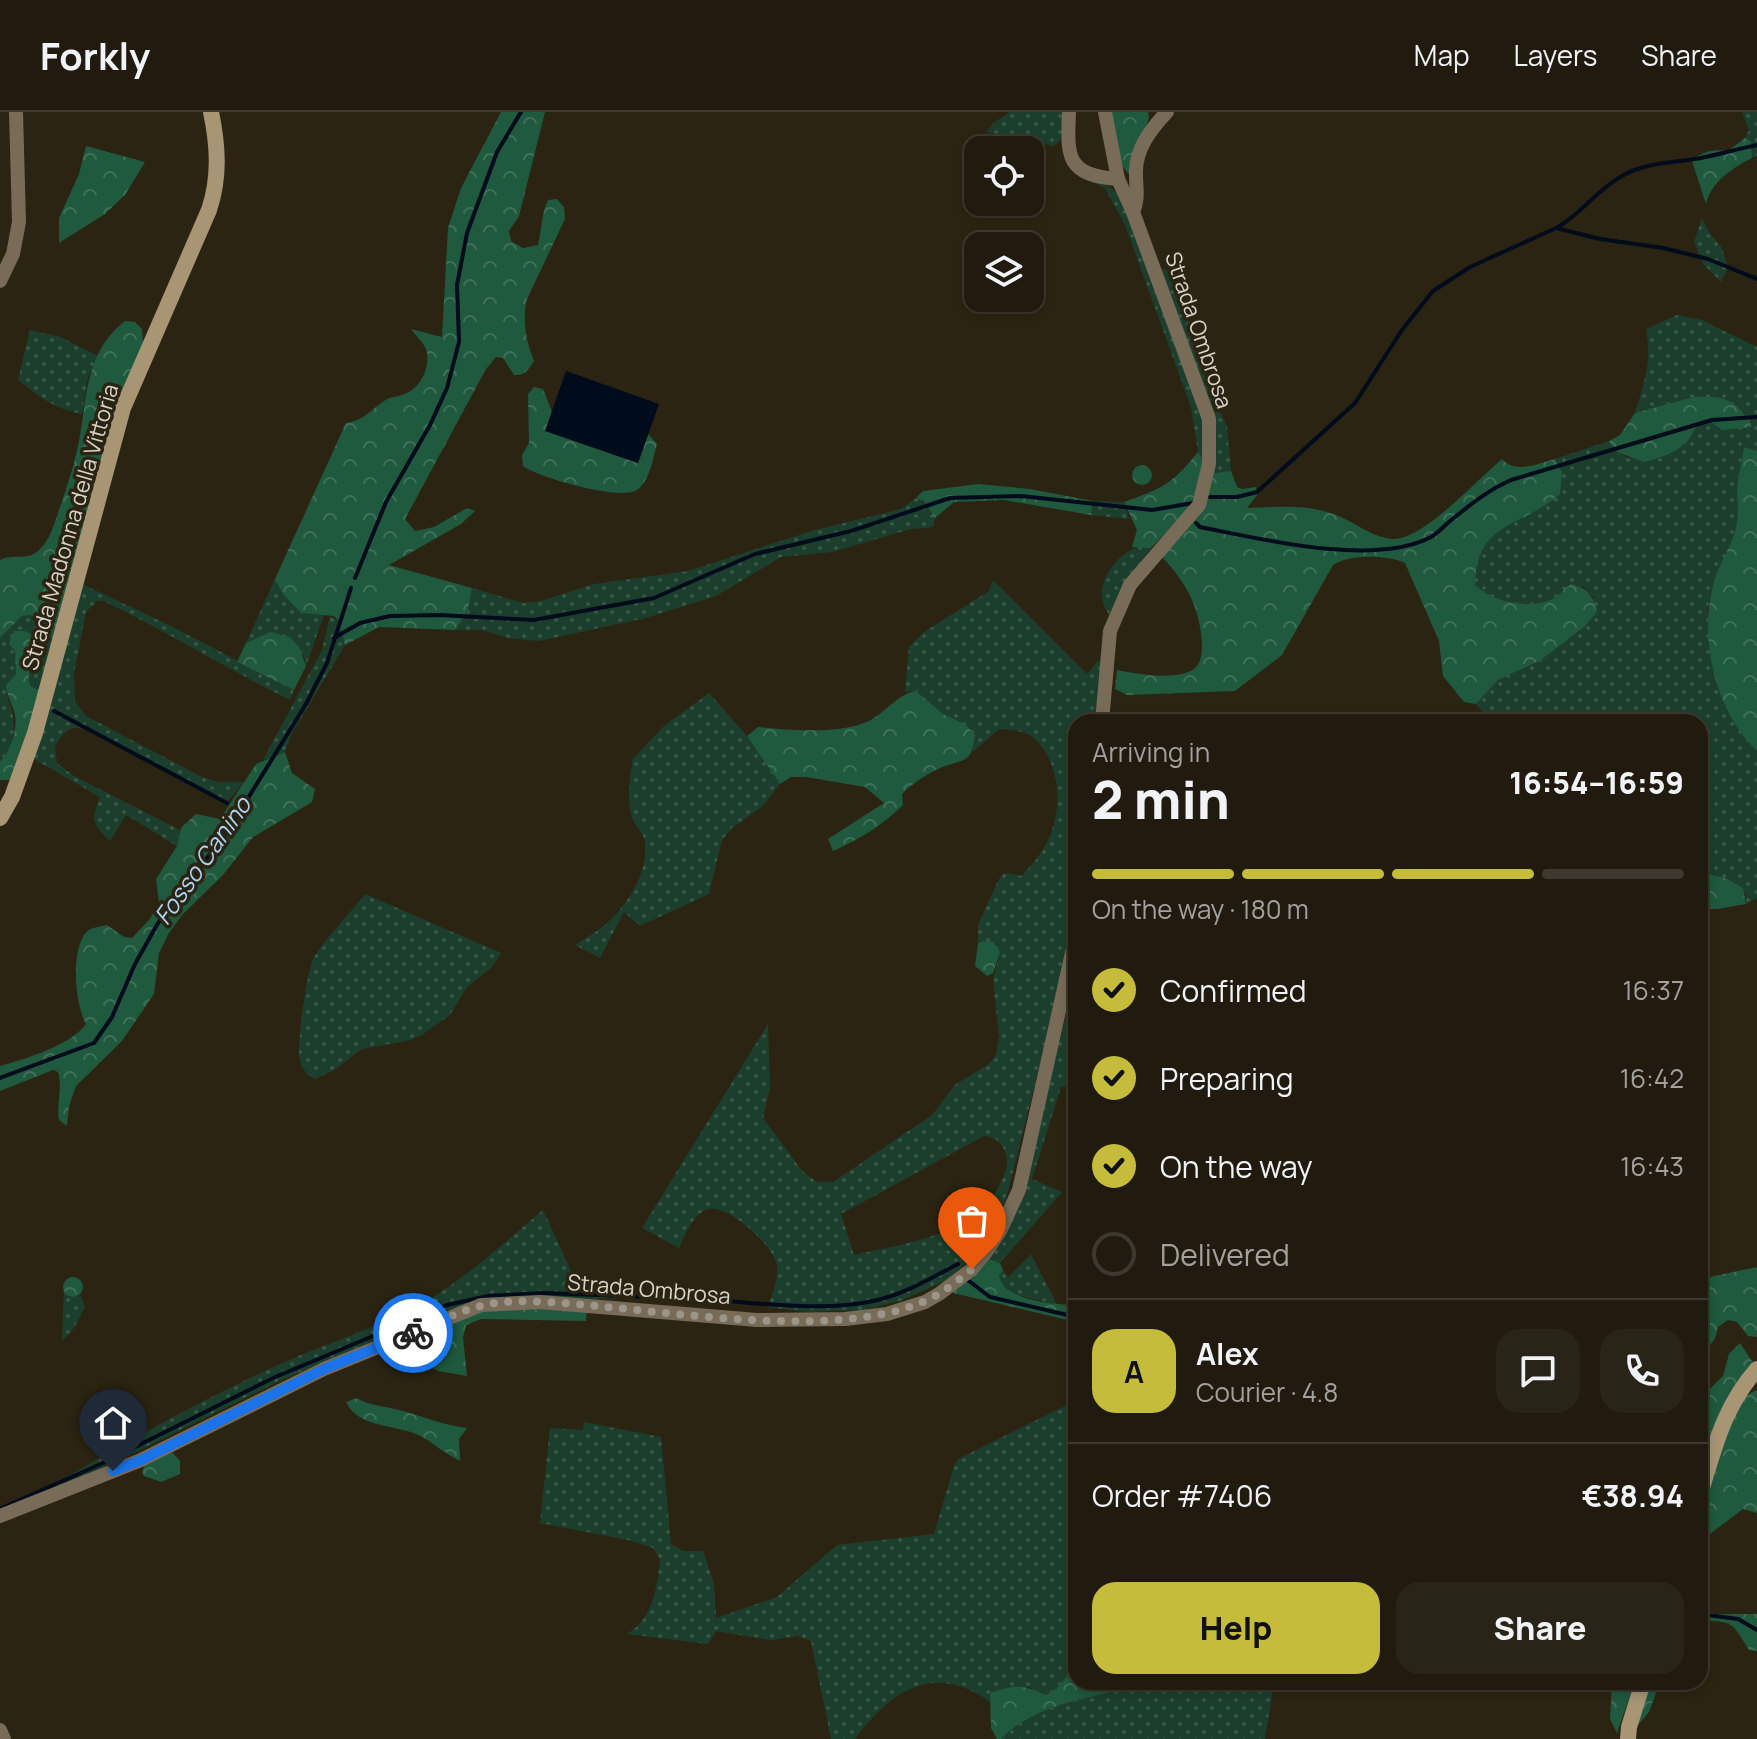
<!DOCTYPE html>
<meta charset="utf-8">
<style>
:root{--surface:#201b0e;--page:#282417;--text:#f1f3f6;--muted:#a2a19e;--line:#3d392e;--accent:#c6bc3c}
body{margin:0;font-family:Manrope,sans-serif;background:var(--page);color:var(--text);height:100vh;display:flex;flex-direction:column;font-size:30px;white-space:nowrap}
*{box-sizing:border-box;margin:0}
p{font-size:26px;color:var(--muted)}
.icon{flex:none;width:44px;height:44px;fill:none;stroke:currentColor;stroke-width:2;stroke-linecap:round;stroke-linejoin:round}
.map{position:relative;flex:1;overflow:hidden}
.drawer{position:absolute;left:1068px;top:602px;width:640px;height:976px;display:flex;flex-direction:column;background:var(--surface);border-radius:24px;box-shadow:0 4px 12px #0003,0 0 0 2px var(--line)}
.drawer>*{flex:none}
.controls{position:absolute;left:964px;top:24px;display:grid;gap:16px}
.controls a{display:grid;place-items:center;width:80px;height:80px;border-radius:16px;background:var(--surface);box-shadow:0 4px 12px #0003,0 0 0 2px var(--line);font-size:40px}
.pin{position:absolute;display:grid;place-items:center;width:68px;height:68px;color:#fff;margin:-82px -34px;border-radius:50% 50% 50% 0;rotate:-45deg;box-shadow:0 0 8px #0007}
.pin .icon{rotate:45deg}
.courier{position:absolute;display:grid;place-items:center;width:80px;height:80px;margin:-40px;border:6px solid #1a73e8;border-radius:50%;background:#fff;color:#222;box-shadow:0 2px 10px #0007}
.overview em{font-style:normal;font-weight:800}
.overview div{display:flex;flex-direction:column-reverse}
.overview{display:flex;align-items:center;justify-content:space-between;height:136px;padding:0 24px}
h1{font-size:52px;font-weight:800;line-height:60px}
.bar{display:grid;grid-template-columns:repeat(4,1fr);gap:12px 8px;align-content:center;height:96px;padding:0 24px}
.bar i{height:10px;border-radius:6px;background:var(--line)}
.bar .selected{background:var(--accent)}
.bar p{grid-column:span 4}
.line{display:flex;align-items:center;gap:20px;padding:0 24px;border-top:2px solid var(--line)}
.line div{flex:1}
.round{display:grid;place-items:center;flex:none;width:84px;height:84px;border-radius:24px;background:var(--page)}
ol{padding:0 24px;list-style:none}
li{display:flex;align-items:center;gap:24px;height:88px}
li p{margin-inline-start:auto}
li .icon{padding:8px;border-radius:50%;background:var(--accent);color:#111;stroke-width:4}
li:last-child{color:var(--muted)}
li i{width:44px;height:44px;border:4px solid var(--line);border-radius:50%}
.action{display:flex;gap:16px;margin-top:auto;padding:16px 24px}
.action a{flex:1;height:92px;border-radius:24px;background:var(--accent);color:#111;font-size:32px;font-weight:800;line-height:92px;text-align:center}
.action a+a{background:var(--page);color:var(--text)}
header{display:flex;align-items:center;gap:48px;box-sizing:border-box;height:112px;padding:0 40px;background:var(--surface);border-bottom:2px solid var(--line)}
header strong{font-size:38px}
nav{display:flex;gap:44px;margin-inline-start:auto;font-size:28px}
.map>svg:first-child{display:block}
</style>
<header>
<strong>Forkly</strong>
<nav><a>Map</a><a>Layers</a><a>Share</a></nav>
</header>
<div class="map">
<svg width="1757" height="1627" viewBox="0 0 1757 1627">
<defs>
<pattern id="grass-dots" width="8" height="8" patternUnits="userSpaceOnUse" patternTransform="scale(2)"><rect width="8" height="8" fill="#1c3f2d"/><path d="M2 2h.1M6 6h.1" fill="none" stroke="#3c5a4a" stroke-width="1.8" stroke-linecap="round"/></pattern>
<pattern id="forest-crowns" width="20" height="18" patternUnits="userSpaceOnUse" patternTransform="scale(2)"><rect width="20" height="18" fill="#1f593e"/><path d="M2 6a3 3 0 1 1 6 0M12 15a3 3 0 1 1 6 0" fill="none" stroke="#3f7059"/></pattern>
</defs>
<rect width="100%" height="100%" fill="#2b2412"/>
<g fill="url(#grass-dots)" fill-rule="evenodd">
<path d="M 1010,0 L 1065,0 C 1064,13 1065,28 1053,34 L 987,20 L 993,11 Z"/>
<path d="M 1742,0 L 1757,0 L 1757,43 L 1752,46 L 1751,29 L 1745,26 L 1749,18 Z"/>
<path d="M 1086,67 C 1107,71 1115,76 1126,94 L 1203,305 L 1204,349 L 1198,340 L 1191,295 L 1125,113 L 1105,76 Z"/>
<path d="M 1702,106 L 1709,120 L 1722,136 L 1728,156 L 1721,170 L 1704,153 L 1694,130 Z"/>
<path d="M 1161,157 L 1174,160 L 1208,274 L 1227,314 L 1231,359 L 1214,361 L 1215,331 Z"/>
<path d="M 1677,203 L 1702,208 L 1757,235 L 1757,339 L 1744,335 C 1742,350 1738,364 1737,378 C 1737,388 1739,399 1737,409 C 1733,438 1715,462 1709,490 C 1702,530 1729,611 1757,639 L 1757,786 L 1746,792 L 1746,782 L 1725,766 L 1709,762 L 1700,746 L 1700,610 L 1490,610 L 1476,592 L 1498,568 L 1541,548 L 1584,515 L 1594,486 L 1584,475 L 1571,472 C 1565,477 1557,486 1550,488 C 1525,497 1493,491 1475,473 C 1475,458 1476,443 1485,431 C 1509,400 1582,397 1555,347 L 1609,329 L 1617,340 L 1629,346 L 1689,327 L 1700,311 L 1707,307 L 1693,285 L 1635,301 C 1645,269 1652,250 1646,217 Z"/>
<path d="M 30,218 L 60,225 L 98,244 L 88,265 L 82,302 C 52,296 41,285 18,268 Z"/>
<path d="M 916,386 L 924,389 L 935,406 L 933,415 L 911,417 L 832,440 L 781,445 L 716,484 L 646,506 L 539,529 L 508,526 L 482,518 L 455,518 L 468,498 L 472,476 L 523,491 L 540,489 L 594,472 L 688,459 L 815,418 L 901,397 Z"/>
<path d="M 1093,389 L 1124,390 L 1129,407 L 1091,403 Z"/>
<path d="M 1143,434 L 1151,436 L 1128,467 L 1109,503 C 1106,497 1102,491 1102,485 C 1099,464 1123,436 1143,434 Z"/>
<path d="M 275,467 L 301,501 L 324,503 L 306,554 L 304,544 L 263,525 L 246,531 Z"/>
<path d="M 993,468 L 1087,562 L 1097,550 L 1106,544 L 1100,610 L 1076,610 L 1076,810 L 1006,1087 L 988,1131 L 947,1168 L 900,1189 L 862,1198 L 807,1200 L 768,1195 C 772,1182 779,1167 777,1153 C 774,1134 727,1091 708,1097 C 693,1102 685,1123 679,1136 L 642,1116 L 768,912 L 770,976 L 763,1006 L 803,1060 L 817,1070 L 833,1070 L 932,1003 L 955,973 L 989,952 L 996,943 L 999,924 L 993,868 L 1000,840 L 983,829 L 978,831 L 978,813 L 999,767 L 1004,761 L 1022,764 C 1031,753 1042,742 1048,728 C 1063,699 1061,651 1035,627 C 1027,618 1010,618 999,617 L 973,640 L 975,623 L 943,602 L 916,579 L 905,580 L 909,535 L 924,520 L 989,479 ZM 984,1024 C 994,1024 1003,1031 1006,1042 C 1009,1052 1005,1062 1000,1072 C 975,1124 905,1131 854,1143 L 841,1102 Z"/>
<path d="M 82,472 L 167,512 L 294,578 L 290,588 C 227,557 168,520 104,489 L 97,489 L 86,500 L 74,562 L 75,589 L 86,604 L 202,665 L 219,670 L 244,670 L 226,692 L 84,617 C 68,612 63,622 55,634 L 57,651 L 74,664 L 180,718 L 177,734 L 126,703 L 110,729 C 92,712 91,708 100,685 L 34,647 Z"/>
<path d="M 31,503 L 54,529 L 42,576 L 36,577 L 29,573 L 29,559 L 38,526 L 15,539 L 16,562 L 7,584 C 17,607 17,631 0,650 L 0,526 L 22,504 Z"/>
<path d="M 330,504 L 339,509 L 345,533 L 291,623 L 285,640 L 263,648 L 322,538 Z"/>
<path d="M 709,581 L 747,624 L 780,672 L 763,694 L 732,716 L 722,728 L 709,782 L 640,814 L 624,800 L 600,846 L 575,833 C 585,826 597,820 606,812 C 628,793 649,759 645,730 C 644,722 637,716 633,708 C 627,693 629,664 633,647 L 664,614 Z"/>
<path d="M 365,782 L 501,841 L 491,856 L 467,875 L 450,903 L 422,923 L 407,929 L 362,937 L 334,958 L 315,967 C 305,962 300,954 299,943 C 298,926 307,858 314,845 C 328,823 349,803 365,782 Z"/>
<path d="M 1076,867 L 1076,974 L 1061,975 L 1032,1067 L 1062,1080 L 1000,1151 L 987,1146 L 997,1132 L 1049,968 Z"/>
<path d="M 543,1098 L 572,1161 L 592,1175 L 622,1186 L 478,1190 L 438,1201 L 284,1267 L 90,1363 L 30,1387 C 115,1336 203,1286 294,1246 C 338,1227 385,1213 428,1188 C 469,1164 506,1129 543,1098 Z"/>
<path d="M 1031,1142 L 1057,1193 L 1013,1182 L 999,1170 L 999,1164 L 1003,1158 L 1008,1165 Z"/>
<path d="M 64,1174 L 64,1178 L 76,1185 L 80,1183 L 85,1195 L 74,1216 L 62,1229 Z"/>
<path d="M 1073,1290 L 1076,1292 L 1076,1390 L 1073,1393 L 1076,1399 L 1076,1554 L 1056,1577 L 1046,1583 L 1028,1575 L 991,1591 C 936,1549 891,1578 855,1627 L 831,1627 L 811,1529 L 798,1524 L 770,1528 L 716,1519 L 708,1532 L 627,1522 C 654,1506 657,1475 660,1447 L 653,1436 L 628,1428 L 540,1411 L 550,1316 L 583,1318 L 584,1310 L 661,1325 L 671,1432 L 683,1439 L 703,1439 L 714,1472 L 716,1506 L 777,1485 L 837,1433 L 934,1422 L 954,1354 L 958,1347 Z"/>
<path d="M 1150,1570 L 1274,1570 L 1265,1627 L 1001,1627 C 1039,1588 1101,1586 1150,1570 Z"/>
</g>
<g fill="url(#forest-crowns)">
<path d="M 501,0 L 545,0 L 519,104 L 509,119 L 511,129 L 523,136 L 538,133 C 542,117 541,103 548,88 L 557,87 L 564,95 L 565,107 L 527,187 C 522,207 526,230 534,249 C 528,258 525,264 514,263 L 503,246 L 496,245 L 486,257 L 405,407 L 415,419 L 434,415 L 467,396 L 475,399 L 461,412 L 389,453 L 472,476 L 468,498 L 455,518 L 379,515 L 345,533 L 339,509 L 334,504 L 301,501 L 283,482 L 275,467 L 346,311 C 364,309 370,298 384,289 C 391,284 400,285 407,281 C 422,274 431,253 426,237 C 423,230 415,223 411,217 L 442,225 L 448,116 L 461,76 Z"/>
<path d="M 1111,0 L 1148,0 L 1149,6 L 1129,62 C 1115,49 1114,19 1111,0 Z"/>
<path d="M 1745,26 L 1751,29 L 1752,46 C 1732,56 1711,70 1706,92 L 1692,49 C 1703,39 1713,37 1728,39 Z"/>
<path d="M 86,34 L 145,50 L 125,83 L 105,102 L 59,131 L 59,106 L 79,62 Z"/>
<path d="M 125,209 L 135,210 L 142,217 L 143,229 L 54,529 L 31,503 L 22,504 L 0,526 L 0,448 C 14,441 28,450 40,437 C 49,429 53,415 57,404 C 64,383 72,361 77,339 C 88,292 82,242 125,209 Z"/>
<path d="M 534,275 L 543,277 L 552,300 L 546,319 L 638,351 L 648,322 L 657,332 C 653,346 650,369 637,378 C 621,389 539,366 523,354 L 522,343 L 529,331 L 528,282 Z"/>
<path d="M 1693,285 C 1724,284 1736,286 1752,315 L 1722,318 L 1707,307 C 1697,312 1695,318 1690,326 C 1679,340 1661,346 1644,350 L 1617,340 L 1609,329 L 1620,323 L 1635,301 Z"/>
<path d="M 1744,335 L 1757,339 L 1757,639 C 1713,598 1696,517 1717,461 C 1724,443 1735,428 1737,409 C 1739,399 1737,388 1737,378 C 1738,364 1742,349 1744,335 Z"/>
<path d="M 1198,340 L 1204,349 L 1191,395 L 1151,436 L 1132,435 L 1137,418 L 1124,390 C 1163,376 1171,373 1198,340 Z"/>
<path d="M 1502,347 C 1515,362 1537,352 1555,347 L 1562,360 L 1560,382 C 1522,416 1476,408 1475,473 C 1493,490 1525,497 1550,488 C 1557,486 1564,477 1571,472 C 1588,476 1593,483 1597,500 L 1584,515 L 1541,548 L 1498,568 L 1476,592 L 1464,590 L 1443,564 L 1439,529 L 1405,451 C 1387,443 1350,442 1333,453 L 1282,543 L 1235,579 L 1127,583 L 1115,577 L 1117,558 C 1139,562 1169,568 1191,559 C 1201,554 1202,542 1202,532 C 1200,495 1186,470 1161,444 L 1209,379 L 1214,361 L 1231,359 L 1237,375 L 1242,377 L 1256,375 L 1257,383 L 1247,396 C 1281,395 1312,391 1343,406 C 1360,414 1382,431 1401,426 C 1432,418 1477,368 1502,347 Z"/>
<circle cx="1142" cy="363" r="10"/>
<path d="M 978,372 L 1030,377 L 1093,389 L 1091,403 L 1004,388 L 954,390 L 935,406 L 924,389 L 916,386 L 923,379 Z"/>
<path d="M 14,519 L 25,519 L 38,526 L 29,559 L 29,573 L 36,577 L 42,576 L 18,654 L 10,668 L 0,668 L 0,650 C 11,638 19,615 14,599 C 11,590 7,583 6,573 L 16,562 L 15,539 L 9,532 Z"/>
<path d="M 270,520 L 290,525 L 299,535 L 306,554 L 294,578 L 237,550 L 246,531 Z"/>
<path d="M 916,579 L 943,602 L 966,613 L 975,623 C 972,654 962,646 938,657 C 925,663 912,672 902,682 L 903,693 C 883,713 858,728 833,739 L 828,727 L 884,691 L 865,675 L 806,665 L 791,665 L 780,672 L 747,624 L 758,615 C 789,618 835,622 864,611 C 884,604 896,582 916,579 Z"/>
<path d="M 285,640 L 292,661 L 315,677 L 312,690 L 253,725 L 223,763 L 182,803 L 169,821 L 159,841 L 154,882 L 122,929 L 76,974 L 69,994 L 67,1014 L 59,1008 C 56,992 63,977 58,960 L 53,958 L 0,979 L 0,954 C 23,948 73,932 86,912 C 75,892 71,844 84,823 C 89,815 99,815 107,813 L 124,825 L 132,826 L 149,808 L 159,791 L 156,767 L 177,734 L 181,716 L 196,702 L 220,707 L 256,652 Z"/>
<path d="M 1700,746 L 1709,762 L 1725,766 L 1743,776 L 1746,792 L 1717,797 L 1700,797 Z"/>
<path d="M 983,829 L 993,830 L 1000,840 L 993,861 L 987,864 L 975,854 L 978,831 Z"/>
<path d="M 987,1146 L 1000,1151 L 1003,1158 L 999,1164 C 1002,1188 1056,1193 1076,1193 L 1076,1210 L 953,1181 L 954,1177 Z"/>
<path d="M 1757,1155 L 1757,1225 L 1748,1224 L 1737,1210 L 1728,1208 L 1718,1215 C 1716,1227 1712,1235 1700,1237 L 1700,1167 Z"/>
<circle cx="73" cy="1175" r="10"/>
<path d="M 481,1195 L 587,1196 L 586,1209 L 481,1207 L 466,1213 L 463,1226 L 467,1264 L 438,1259 L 388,1233 Z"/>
<path d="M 1740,1231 L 1753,1251 L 1700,1364 L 1700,1287 L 1723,1264 L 1729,1242 Z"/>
<path d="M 1757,1278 L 1757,1401 L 1743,1397 L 1707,1424 L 1707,1457 L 1700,1479 C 1700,1451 1696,1420 1700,1392 C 1705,1366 1730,1285 1757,1278 Z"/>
<path d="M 357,1286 C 369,1294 385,1294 399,1298 C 422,1304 442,1313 467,1316 L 459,1327 L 460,1349 C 446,1342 434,1332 421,1324 C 397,1312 359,1317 346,1290 Z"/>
<path d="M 171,1339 L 180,1349 L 180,1362 L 161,1370 L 144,1364 L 142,1360 L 147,1347 Z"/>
<path d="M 1700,1498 L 1715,1502 L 1757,1502 L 1757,1539 L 1749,1538 C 1730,1508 1735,1511 1700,1508 Z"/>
<path d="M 1076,1554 L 1076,1570 L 1150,1570 C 1101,1586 1039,1588 1001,1627 L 997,1627 L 991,1616 L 990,1581 C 1016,1573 1021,1572 1046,1583 L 1056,1577 Z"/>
<path d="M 1612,1570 L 1635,1570 L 1617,1621 L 1610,1607 Z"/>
<path d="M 1649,1570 L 1660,1570 L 1649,1600 L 1638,1613 Z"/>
</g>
<path fill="#000b1b" d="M 566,259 L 659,292 L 638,351 L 545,319 Z"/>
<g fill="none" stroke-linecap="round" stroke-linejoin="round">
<g stroke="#000b1b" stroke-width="4">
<path d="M 1558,115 C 1582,101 1598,77 1622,64 C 1646,50 1675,51 1701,46 C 1720,42 1738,37 1757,33"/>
<path d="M 1210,385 L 1237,385 L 1257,380 L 1355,291 L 1402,218 L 1433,179 L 1470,155 L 1556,116 L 1600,127 L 1663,136 L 1708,147 L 1757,167"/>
<path d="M 1196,411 L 1200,415 C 1261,427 1374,455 1431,425 C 1438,421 1444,414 1450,409 C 1470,393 1488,378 1511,368 L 1712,308 L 1757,305"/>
<path d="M 355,466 L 386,390 L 430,313 L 447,276 L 459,230 L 457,173 L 467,121 L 497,40 L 521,0"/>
<path d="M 334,526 L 360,511 L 390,504 L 439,503 L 534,508 L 654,486 L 755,442 L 851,419 L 950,386 L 1021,384 L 1152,398 L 1193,391"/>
<path d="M 54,599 L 227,691"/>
<path d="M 0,966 L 94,931 L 112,905 L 135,852 L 158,811 L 229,717 L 306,592 L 327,551 L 351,476"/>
<path d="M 969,1169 L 990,1185 L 1076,1205"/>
<path d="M 693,1187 C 747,1189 821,1201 873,1189 C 903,1183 931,1166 958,1152"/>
<path d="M 0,1397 L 103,1351 L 273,1266 L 447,1193 L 488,1184 L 544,1181 L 677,1186"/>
<path d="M 1700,1502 L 1738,1507 L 1757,1518"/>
</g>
<g stroke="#786c58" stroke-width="14">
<path d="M 1069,0 C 1067,45 1066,63 1118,67"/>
<path d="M 1133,100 C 1139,87 1136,76 1136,62 C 1135,37 1151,17 1167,0"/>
<path d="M 0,169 L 13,142 L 19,110 L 16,0"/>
<path d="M 1102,610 L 1110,519 L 1130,473 L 1199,393 L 1209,352 L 1209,307 L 1133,100 L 1118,67 L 1105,0"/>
<path d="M 0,1404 L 141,1348 L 324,1257 L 481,1193 L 540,1190 L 757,1208 L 845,1207 L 887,1202 L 925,1190 L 939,1182 L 972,1157 L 986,1140 L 1000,1119 L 1019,1078 L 1076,823"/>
<path d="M 0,1618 L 4,1627"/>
</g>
<g stroke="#a89574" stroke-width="16">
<path d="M 0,706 L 12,685 L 35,621 L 123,296 L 209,98 C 220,65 218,34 211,0"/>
<path d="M 1700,1382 C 1715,1335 1723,1296 1757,1257"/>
<path d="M 1628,1627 L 1629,1615 L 1643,1570"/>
</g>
</g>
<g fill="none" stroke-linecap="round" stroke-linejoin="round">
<path stroke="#9b9689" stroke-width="8" stroke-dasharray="0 14.4" d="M 413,1221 C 435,1212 458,1199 481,1194 C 514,1185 562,1191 596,1194 C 686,1202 845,1227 927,1188 C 944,1181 958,1168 972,1157"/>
<path stroke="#1a73e8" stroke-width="10" d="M 113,1359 L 141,1348 L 324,1257 L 413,1221"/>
</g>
<g text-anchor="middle" stroke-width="7" stroke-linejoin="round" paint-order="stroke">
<g font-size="22" fill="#d8d4c9" stroke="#2b2412">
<text transform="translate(1199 218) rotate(71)" y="8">Strada Ombrosa</text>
<text transform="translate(70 415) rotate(-74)" y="8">Strada Madonna della Vittoria</text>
<text transform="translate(649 1177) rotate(5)" y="8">Strada Ombrosa</text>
</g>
<g font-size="24" font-style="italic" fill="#aad3f4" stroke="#2b2412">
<text transform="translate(203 749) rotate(-55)" y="8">Fosso Canino</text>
</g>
</g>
</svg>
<div class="controls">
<a><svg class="icon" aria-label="locate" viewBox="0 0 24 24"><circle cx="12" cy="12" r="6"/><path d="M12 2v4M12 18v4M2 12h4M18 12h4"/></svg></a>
<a><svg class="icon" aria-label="layers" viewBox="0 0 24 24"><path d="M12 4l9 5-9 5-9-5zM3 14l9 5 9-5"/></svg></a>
</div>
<div class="pin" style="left:972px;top:1157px;background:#ea580c"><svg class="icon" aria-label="bag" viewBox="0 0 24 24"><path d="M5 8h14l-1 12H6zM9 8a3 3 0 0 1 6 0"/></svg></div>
<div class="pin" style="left:113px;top:1359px;background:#1f2937"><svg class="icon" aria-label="home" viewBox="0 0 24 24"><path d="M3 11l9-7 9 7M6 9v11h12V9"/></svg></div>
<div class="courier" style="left:413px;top:1221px"><svg class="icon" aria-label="bike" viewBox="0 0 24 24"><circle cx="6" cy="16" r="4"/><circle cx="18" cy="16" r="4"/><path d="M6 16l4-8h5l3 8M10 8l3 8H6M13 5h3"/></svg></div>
<section class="drawer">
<div class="overview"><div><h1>2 min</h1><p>Arriving in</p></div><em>16:54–16:59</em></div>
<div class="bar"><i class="selected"></i><i class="selected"></i><i class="selected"></i><i></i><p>On the way · 180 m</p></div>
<ol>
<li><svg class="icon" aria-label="check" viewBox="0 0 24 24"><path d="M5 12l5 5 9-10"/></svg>Confirmed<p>16:37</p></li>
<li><svg class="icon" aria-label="check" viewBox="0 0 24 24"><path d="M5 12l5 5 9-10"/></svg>Preparing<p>16:42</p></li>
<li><svg class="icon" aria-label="check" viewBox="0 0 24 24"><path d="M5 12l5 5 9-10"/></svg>On the way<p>16:43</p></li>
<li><i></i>Delivered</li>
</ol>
<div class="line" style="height:144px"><b class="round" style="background:var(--accent);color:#111">A</b><div><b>Alex</b><p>Courier · 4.8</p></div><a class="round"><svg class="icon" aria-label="chat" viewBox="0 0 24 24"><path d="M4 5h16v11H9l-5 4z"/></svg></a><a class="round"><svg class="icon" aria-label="phone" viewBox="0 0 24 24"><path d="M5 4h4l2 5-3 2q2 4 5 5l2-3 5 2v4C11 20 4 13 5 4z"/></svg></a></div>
<div class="line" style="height:104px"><div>Order #7406</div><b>€38.94</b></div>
<div class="action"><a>Help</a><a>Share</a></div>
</section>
</div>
